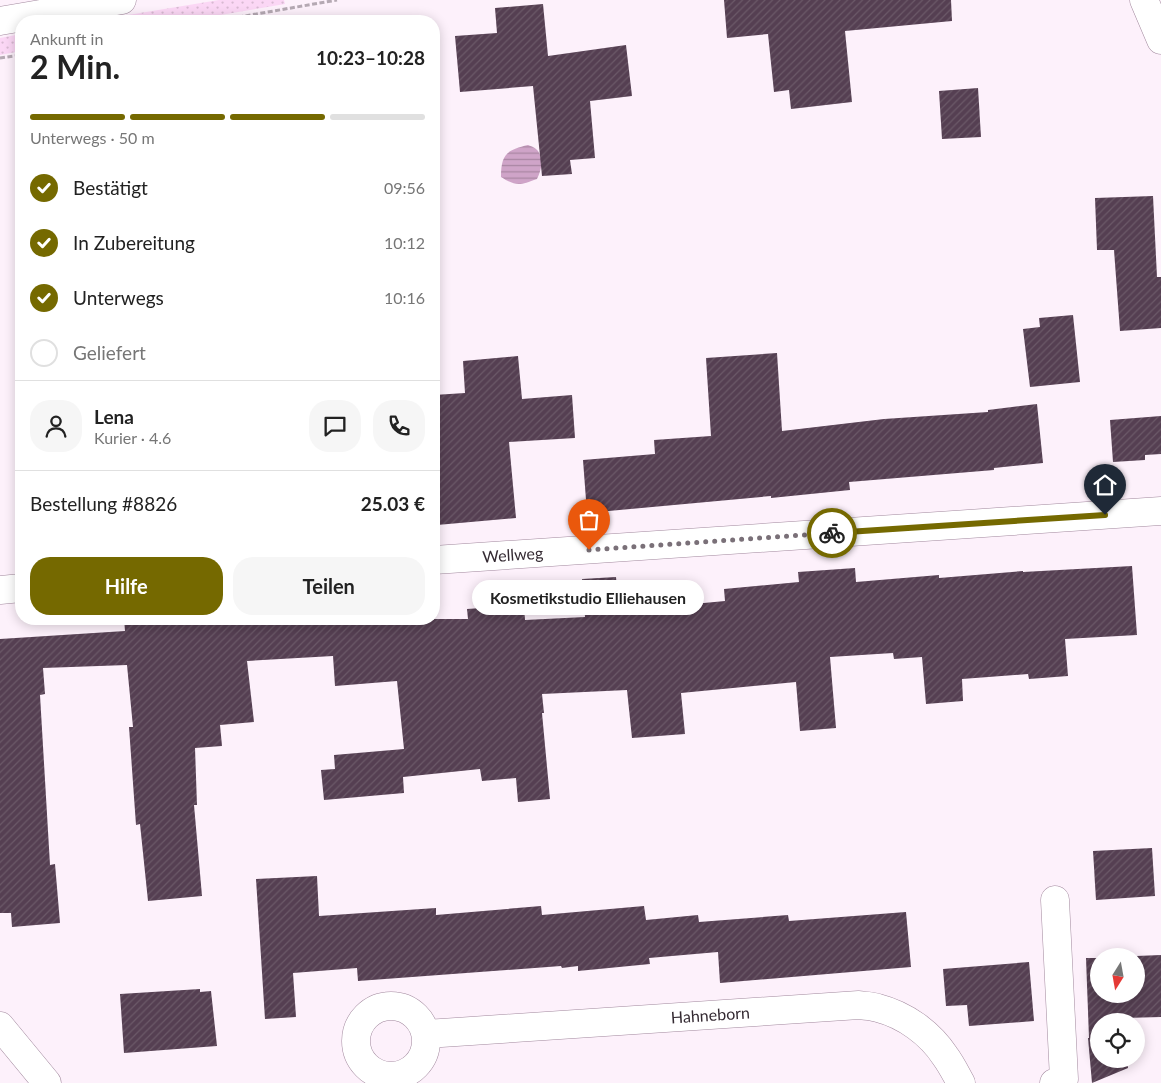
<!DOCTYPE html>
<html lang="de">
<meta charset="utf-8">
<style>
:root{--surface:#fff;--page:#f6f6f6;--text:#222;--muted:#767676;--line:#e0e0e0;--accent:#756900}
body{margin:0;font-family:Lato,sans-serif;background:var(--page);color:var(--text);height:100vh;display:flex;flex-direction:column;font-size:19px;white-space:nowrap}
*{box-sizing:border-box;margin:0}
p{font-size:16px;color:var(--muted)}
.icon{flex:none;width:28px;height:28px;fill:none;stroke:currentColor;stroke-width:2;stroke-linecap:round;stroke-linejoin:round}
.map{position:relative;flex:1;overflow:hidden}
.details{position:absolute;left:15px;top:15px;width:425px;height:610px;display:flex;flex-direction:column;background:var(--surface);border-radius:20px;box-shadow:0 2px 12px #0003}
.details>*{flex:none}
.needle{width:32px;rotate:191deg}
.controls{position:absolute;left:1090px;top:948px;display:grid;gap:10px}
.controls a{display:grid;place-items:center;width:55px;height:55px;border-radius:50%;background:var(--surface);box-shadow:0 2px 12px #0003;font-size:25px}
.pin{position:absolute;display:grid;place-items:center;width:42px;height:42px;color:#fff;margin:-51px -21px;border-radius:50% 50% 50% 0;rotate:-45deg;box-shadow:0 0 5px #0007}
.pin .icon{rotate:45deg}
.courier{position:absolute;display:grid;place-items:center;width:50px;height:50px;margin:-25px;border:4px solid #756900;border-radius:50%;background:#fff;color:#222;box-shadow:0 1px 6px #0007}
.bubble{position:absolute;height:35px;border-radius:18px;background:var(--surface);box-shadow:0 2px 12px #0003;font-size:16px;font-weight:700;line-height:35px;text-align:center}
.headline em{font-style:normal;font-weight:700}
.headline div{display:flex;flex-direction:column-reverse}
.headline{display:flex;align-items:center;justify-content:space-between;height:85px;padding:0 15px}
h1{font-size:32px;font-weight:700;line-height:38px}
.bar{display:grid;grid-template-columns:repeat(4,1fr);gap:8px 5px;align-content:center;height:60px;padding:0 15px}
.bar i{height:6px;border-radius:4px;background:var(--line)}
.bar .selected{background:var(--accent)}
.bar p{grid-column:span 4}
.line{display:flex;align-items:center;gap:12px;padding:0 15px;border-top:1px solid var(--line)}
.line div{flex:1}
.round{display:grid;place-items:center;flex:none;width:52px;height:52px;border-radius:20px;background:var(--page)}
ol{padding:0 15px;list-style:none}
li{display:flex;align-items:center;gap:15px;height:55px}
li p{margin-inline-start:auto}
li .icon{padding:5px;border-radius:50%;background:var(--accent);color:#fff;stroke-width:4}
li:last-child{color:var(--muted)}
li i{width:28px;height:28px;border:2px solid var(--line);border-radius:50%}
.button{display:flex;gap:10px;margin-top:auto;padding:10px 15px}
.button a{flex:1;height:58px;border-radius:20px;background:var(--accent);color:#fff;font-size:20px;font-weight:700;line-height:58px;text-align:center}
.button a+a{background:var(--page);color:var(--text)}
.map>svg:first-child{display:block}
</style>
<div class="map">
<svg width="1161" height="1083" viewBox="0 0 1161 1083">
<defs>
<pattern id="grass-dots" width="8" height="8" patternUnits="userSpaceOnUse" patternTransform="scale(1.25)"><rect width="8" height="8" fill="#fbd7f5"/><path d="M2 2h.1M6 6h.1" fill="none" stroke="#d8b9d2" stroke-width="1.8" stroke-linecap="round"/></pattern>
<pattern id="water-rules" width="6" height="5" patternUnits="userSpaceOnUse" patternTransform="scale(1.25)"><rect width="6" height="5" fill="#cfa4c8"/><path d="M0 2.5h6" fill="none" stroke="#a986a3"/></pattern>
<pattern id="building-hatch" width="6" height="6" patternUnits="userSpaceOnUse" patternTransform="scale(1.25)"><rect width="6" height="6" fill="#553f52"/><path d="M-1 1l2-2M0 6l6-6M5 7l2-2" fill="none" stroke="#6b5968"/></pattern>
</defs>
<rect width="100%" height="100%" fill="#fdf1fb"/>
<g fill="url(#grass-dots)">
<path d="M 219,0 L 284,0 L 285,4 L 185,21 L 126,21 L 128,15 Z"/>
<path d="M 21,34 L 21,51 L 0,55 L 0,38 Z"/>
</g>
<path fill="url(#water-rules)" d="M 528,145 C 531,146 536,148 538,151 C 544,160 541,171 537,179 C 520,185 517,187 501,177 C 501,155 506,150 528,145 Z"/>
<g fill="url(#building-hatch)">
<path d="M 724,0 L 951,0 L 952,21 L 845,31 L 852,102 L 791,109 L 789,90 L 774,92 L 768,34 L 727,38 Z"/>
<path d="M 543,4 L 548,56 L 626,45 L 632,96 L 590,101 L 595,158 L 570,160 L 572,174 L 542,176 L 533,86 L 460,92 L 455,36 L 497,33 L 495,8 Z"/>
<path d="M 978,88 L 981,137 L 942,139 L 939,91 Z"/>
<path d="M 1153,196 L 1157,277 L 1161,277 L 1161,328 L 1120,331 L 1114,250 L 1097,250 L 1095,198 Z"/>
<path d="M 1073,315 L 1080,382 L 1030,387 L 1023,329 L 1040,327 L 1039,318 Z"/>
<path d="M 777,353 L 782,431 L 884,419 L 988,412 L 988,410 L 1037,404 L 1043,463 L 994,468 L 994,470 L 849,482 L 850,490 L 771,498 L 771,496 L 587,513 L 583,460 L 655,454 L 654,440 L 711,436 L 706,358 Z"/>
<path d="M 518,356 L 522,399 L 572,395 L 575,438 L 509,442 L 516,518 L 437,525 L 434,488 L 434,395 L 465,393 L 463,361 Z"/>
<path d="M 1161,416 L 1161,454 L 1145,455 L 1145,460 L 1113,462 L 1110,420 Z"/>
<path d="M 1132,566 L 1137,635 L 1065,639 L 1068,676 L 1029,679 L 1028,674 L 962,679 L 963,701 L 926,704 L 922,657 L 894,659 L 893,653 L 830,657 L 836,728 L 800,731 L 796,682 L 681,693 L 685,734 L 632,738 L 627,690 L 542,694 L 544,713 L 542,713 L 550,799 L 518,802 L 516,778 L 482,781 L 480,769 L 403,777 L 404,793 L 324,800 L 321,770 L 335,769 L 334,755 L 404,749 L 397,681 L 335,686 L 333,656 L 247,661 L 254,722 L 220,725 L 222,746 L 195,748 L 197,805 L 194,805 L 202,896 L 148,901 L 140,824 L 136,825 L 129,727 L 133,727 L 127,665 L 43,668 L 45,694 L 40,695 L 50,865 L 55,864 L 60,923 L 12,927 L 11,913 L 0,913 L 0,639 L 125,631 L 124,619 L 468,619 L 467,609 L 524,605 L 525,620 L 585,617 L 582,579 L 616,577 L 619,611 L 725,601 L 724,589 L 799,582 L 798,572 L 855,568 L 856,582 L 939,575 L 939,578 L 1023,571 L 1023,572 Z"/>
<path d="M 1152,848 L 1155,896 L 1096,900 L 1093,851 Z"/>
<path d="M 317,876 L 319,916 L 436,908 L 436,915 L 541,906 L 542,915 L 644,906 L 646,920 L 698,915 L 699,922 L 788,915 L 789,921 L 906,912 L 911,967 L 720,983 L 718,952 L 649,958 L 650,964 L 578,971 L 578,966 L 562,968 L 561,966 L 358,981 L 357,968 L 293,973 L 296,1017 L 265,1019 L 256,879 Z"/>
<path d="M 1161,955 L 1161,1017 L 1124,1018 L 1124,1021 L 1099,1021 L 1099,1059 L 1127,1059 L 1128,1068 L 1092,1083 L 1088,1038 L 1089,1038 L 1086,958 L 1099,958 L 1099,994 L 1136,994 L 1136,956 Z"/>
<path d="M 1029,962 L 1034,1021 L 969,1026 L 967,1005 L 946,1006 L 943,969 Z"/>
<path d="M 200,989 L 200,992 L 211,991 L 217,1046 L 124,1053 L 120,994 Z"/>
</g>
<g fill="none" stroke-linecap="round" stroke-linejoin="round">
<defs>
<g id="minor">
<path d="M 0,21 L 122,0"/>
<path id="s1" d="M 434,560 L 1161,511"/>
<path d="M 0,590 L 21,588"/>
<circle cx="391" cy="1041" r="35"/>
<path d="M 0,1026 L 47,1083"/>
<path id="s2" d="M 426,1034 L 859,1005 C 865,1006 872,1006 878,1008 C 905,1015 930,1033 945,1056 C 951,1064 956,1074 961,1083"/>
<path d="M 1054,1083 L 1064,1079 L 1055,900"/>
</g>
<path id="tertiary" d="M 1144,0 L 1161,40"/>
</defs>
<use href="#minor" stroke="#a2899e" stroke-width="29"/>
<use href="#tertiary" stroke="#a2899e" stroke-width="29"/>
<g stroke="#b5a9b3" stroke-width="3" stroke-dasharray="5 2.5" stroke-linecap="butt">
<path d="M 216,21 L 337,0"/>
<path d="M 0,58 L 21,55"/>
</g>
<use href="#minor" stroke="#fff" stroke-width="28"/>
<use href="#tertiary" stroke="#fff" stroke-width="28"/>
</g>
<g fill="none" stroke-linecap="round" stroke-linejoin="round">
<path stroke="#7a7078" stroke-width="5" stroke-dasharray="0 9" d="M 589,550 L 832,533"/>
<path stroke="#756900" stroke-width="6" d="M 832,533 L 1105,515"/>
</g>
<g text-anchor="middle" stroke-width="5" stroke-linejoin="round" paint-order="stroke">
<g font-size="16" fill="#342a32" stroke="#fff">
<text dy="6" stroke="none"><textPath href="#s1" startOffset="79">Wellweg</textPath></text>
<text dy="6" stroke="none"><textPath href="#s2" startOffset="285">Hahneborn</textPath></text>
</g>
</g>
</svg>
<div class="controls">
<a><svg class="needle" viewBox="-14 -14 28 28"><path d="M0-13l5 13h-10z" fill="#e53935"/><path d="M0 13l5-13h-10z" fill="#767676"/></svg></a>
<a><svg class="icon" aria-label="locate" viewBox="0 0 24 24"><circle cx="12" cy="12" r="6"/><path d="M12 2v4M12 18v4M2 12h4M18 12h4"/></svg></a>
</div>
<div class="pin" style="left:589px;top:550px;background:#ea580c"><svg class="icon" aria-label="bag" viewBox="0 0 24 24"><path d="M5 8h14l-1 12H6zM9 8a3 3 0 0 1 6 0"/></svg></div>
<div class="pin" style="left:1105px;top:515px;background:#1f2937"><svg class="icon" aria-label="home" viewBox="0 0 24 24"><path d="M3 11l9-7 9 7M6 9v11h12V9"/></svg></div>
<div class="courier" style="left:832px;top:533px"><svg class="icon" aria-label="bike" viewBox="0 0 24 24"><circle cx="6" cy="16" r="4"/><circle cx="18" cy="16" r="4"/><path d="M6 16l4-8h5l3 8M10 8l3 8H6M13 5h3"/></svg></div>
<div class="bubble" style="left:472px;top:580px;width:232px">Kosmetikstudio Elliehausen</div>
<section class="details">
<div class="headline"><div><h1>2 Min.</h1><p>Ankunft in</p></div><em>10:23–10:28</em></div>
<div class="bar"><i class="selected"></i><i class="selected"></i><i class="selected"></i><i></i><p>Unterwegs · 50 m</p></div>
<ol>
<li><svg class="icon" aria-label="check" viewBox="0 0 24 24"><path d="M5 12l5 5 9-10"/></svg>Bestätigt<p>09:56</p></li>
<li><svg class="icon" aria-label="check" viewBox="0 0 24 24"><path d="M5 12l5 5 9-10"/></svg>In Zubereitung<p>10:12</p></li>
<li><svg class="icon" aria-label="check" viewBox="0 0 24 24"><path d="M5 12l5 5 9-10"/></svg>Unterwegs<p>10:16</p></li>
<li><i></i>Geliefert</li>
</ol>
<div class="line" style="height:90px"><a class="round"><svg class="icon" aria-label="person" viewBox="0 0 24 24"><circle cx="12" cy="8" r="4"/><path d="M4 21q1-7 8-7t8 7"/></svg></a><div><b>Lena</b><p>Kurier · 4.6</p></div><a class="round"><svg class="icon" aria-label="chat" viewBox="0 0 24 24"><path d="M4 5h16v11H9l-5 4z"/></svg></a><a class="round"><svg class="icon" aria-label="phone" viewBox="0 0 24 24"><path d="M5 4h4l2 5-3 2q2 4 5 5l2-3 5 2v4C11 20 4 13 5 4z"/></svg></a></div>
<div class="line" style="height:65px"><div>Bestellung #8826</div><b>25.03 €</b></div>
<div class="button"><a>Hilfe</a><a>Teilen</a></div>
</section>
</div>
